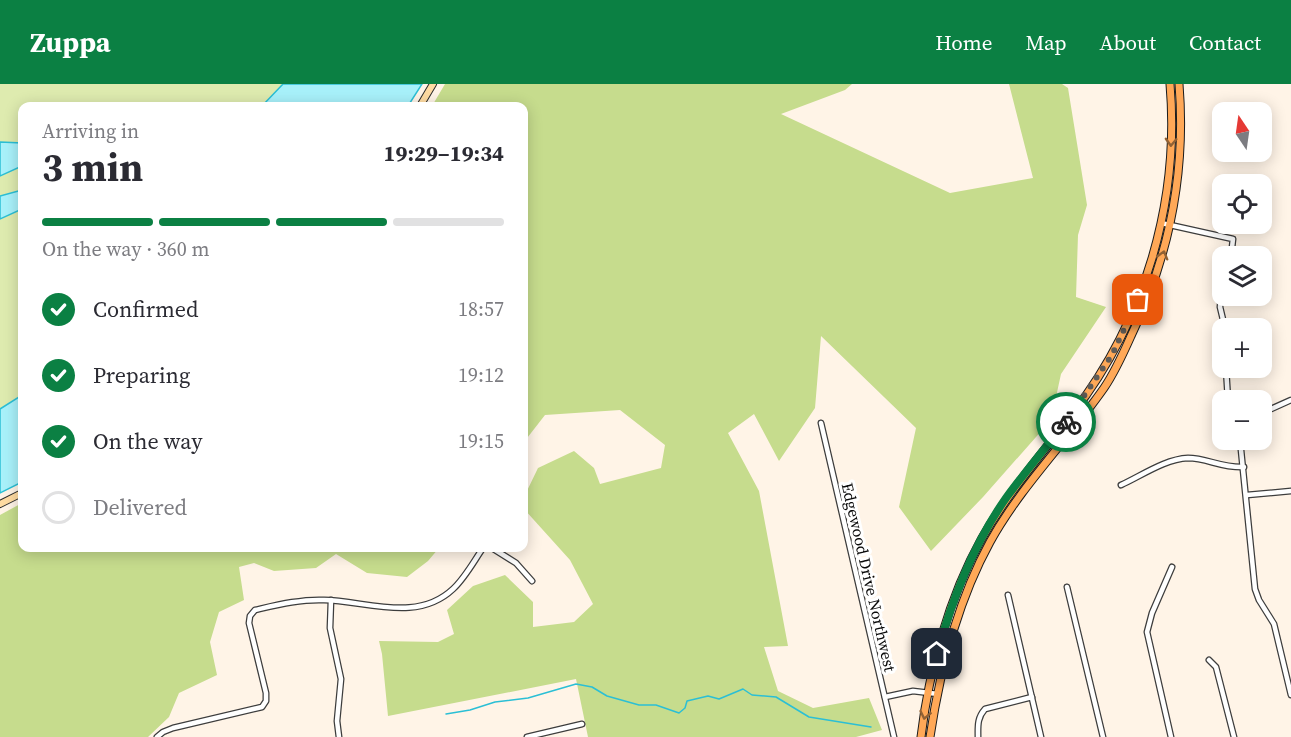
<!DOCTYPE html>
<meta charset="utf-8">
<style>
:root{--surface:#fff;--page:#f7f7f7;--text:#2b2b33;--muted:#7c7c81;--line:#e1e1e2;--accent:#0b8043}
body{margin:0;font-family:"Source Serif 4",serif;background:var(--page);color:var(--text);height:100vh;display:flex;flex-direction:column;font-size:22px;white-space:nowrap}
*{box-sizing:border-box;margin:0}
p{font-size:20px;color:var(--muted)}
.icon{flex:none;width:33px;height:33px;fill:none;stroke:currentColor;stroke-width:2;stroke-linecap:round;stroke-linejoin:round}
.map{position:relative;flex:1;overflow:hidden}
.side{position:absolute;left:18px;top:18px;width:510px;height:450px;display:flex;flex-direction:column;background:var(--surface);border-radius:12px;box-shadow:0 3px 15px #0003}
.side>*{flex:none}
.needle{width:39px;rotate:347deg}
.tools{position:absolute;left:1212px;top:18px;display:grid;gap:12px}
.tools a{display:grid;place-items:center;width:60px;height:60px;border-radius:12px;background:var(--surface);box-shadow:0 3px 15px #0003;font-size:30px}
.pin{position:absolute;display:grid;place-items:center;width:51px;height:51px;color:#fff;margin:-26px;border-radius:12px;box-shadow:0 3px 9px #0006}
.courier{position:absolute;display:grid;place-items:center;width:60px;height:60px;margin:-30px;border:4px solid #0b8043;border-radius:50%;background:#fff;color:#222;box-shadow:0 2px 8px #0007}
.summary em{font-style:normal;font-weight:700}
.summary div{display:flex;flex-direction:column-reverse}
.summary{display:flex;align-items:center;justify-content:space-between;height:102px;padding:0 24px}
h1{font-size:39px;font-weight:700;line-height:45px}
.bar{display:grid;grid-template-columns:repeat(4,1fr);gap:9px 6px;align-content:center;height:72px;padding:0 24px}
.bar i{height:8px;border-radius:4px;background:var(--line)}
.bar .on{background:var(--accent)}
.bar p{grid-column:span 4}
ol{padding:0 24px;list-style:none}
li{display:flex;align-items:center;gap:18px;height:66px}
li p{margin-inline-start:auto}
li .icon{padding:6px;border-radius:50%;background:var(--accent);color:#fff;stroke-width:4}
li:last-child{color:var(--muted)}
li i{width:33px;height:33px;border:3px solid var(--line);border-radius:50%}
header{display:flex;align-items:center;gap:36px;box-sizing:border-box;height:84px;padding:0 30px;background:var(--accent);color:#fff}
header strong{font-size:28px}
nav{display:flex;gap:33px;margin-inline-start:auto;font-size:21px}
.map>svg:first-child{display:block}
</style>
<header>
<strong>Zuppa</strong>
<nav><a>Home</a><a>Map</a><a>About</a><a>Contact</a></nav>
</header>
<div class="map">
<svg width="1291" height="653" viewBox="0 0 1291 653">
<rect width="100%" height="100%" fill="#fff4e7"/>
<path fill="#deebaf" d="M 0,0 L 283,0 L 262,22 L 22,22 L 22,311 L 0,325 Z"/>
<g fill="#c6dc8d">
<path d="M 445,0 L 852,0 L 845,6 L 781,30 L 950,109 L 1033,94 L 1009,0 L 1062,0 L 1068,4 L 1087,121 L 1078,151 L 1076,213 L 1106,223 L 1061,290 L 1051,336 L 983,413 L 931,467 L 899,423 L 916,344 L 821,252 L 815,324 L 779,377 L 754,330 L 728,349 L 759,407 L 788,562 L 764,563 L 778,607 L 813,624 L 869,614 L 882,646 L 856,653 L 588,653 L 576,595 L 388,632 L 382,570 L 379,557 L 438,558 L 454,550 L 447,526 L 473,502 L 505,491 L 533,518 L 533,543 L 574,538 L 593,520 L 570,476 L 524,425 L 524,413 L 538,384 L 574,367 L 594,384 L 600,400 L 661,384 L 665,361 L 620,326 L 545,331 L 524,358 L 524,22 L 432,22 Z"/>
<path d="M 22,419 L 22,464 L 439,464 L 428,477 L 407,493 L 367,489 L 336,470 L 316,484 L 274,487 L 254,479 L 239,483 L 244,516 L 219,528 L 210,558 L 217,591 L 179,609 L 169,633 L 148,653 L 0,653 L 0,431 Z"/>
</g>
<g fill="#a8f1fa" stroke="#2bbfd5" stroke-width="1.5">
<path d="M 283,0 L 422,0 L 408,22 L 262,22 Z"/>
<path d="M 0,58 L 22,59 L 22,82 L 0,92 Z"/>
<path d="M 22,106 L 22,125 L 0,135 L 0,112 Z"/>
<path d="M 22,311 L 22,398 L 0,409 L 0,325 Z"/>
</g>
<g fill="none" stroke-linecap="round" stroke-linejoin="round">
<path stroke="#2bbfd5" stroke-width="1.5" d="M 446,630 L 470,626 L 495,618 L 528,614 L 576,600 L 592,603 L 607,612 L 639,621 L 656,621 L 679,629 L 685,624 L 687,617 L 708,612 L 719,615 L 743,605 L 752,611 L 776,613 L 809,633 L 871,643"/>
<defs>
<g id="street">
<path d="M 1161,139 L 1233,155 L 1231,172"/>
<path d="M 1222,200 L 1220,223 L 1225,244"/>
<path d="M 1226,284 L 1228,316"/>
<path d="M 1262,329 L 1291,316"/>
<path d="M 821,339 L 894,653"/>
<path d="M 1240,356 L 1255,505 L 1259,516 L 1274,540 L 1291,611"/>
<path d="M 1121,401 C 1141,392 1165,375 1188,374 C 1207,374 1221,384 1244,383"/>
<path d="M 1247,411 L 1291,407"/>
<path d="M 492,464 L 516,479 L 532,497"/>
<path d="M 1067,503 L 1103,653"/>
<path d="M 1008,511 L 1041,653"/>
<path d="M 331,516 L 330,544 L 341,595 L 337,637 L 339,653"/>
<path d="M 1209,576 L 1216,583 L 1234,653"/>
<path d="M 885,613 L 913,607 L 938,610"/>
<path d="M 157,653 L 163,648 L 173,644 L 262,623 L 266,617 L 266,609 L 249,539 L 250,532 L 255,526 C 277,521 301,515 324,516 C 367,517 417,539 453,505 C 465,494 474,477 483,464"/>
<path d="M 527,653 L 582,640"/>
<path d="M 978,653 C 978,642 977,634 985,625 L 1032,613"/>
<path d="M 1171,653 L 1147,548 L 1152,529 L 1172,483"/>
</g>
<g id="secondary">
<path d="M 420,22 L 433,0"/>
<path d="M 0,420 L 22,409"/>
</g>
<g id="primary">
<path d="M 921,653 C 929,586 949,513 982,454 C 1008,408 1042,370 1073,329 C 1145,236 1180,117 1170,0"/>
<path d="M 930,653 C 940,586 957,518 990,458 C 1021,402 1067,357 1104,304 C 1115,288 1123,270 1131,252 C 1169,173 1186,87 1179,0"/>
</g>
</defs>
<use href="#street" stroke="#3d3d3d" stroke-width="7"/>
<use href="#secondary" stroke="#2c2c2c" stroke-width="8"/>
<use href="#primary" stroke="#1b1b1b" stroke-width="9"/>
<use href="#street" stroke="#fff" stroke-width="4.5"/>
<use href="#secondary" stroke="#ffdba2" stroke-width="6"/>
<use href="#primary" stroke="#ffa857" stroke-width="7"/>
</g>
<defs><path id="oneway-chevron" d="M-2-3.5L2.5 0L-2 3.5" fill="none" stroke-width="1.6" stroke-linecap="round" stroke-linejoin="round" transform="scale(1.5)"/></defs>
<g stroke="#916134">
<use href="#oneway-chevron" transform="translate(1171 58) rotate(92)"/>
<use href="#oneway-chevron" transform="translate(1163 171) rotate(-74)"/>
<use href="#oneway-chevron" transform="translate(925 631) rotate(102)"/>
</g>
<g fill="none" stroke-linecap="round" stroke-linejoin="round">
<path stroke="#605c57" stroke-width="6" stroke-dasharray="0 10.8" d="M 1066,338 L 1112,271 L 1138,216"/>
<path stroke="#0b8043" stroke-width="8" d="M 937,570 C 952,515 973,461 1006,414 C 1025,388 1046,363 1066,338"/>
</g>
<g text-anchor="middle" stroke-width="6" stroke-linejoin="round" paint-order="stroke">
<g font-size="16" fill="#0a0a0a" stroke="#fff">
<text transform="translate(869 493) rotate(77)" y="6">Edgewood Drive Northwest</text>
</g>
</g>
</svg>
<div class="tools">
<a><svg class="needle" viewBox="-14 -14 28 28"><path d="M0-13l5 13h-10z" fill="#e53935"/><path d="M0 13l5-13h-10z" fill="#7c7c81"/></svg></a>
<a><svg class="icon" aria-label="locate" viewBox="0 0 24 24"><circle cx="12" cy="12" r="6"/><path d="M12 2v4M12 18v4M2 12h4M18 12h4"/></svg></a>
<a><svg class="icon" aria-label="layers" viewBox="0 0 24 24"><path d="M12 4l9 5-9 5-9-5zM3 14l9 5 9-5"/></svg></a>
<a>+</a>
<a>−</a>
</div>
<div class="pin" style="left:1138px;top:216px;background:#ea580c"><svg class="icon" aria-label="bag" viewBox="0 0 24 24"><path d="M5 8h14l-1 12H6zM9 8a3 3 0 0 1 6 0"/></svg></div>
<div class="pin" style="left:937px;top:570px;background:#1f2937"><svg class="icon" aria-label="home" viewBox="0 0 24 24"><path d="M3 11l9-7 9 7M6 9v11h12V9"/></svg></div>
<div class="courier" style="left:1066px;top:338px"><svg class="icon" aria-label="bike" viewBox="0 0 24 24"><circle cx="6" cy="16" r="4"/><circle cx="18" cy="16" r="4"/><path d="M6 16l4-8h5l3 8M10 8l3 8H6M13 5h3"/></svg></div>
<section class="side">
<div class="summary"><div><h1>3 min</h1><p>Arriving in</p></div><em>19:29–19:34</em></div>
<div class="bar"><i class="on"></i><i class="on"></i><i class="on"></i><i></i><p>On the way · 360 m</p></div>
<ol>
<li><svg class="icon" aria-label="check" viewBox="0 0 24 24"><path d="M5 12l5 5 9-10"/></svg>Confirmed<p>18:57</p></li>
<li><svg class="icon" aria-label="check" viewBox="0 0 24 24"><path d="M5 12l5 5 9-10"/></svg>Preparing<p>19:12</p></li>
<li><svg class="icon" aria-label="check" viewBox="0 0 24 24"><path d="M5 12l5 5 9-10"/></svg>On the way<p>19:15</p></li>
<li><i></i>Delivered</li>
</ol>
</section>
</div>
